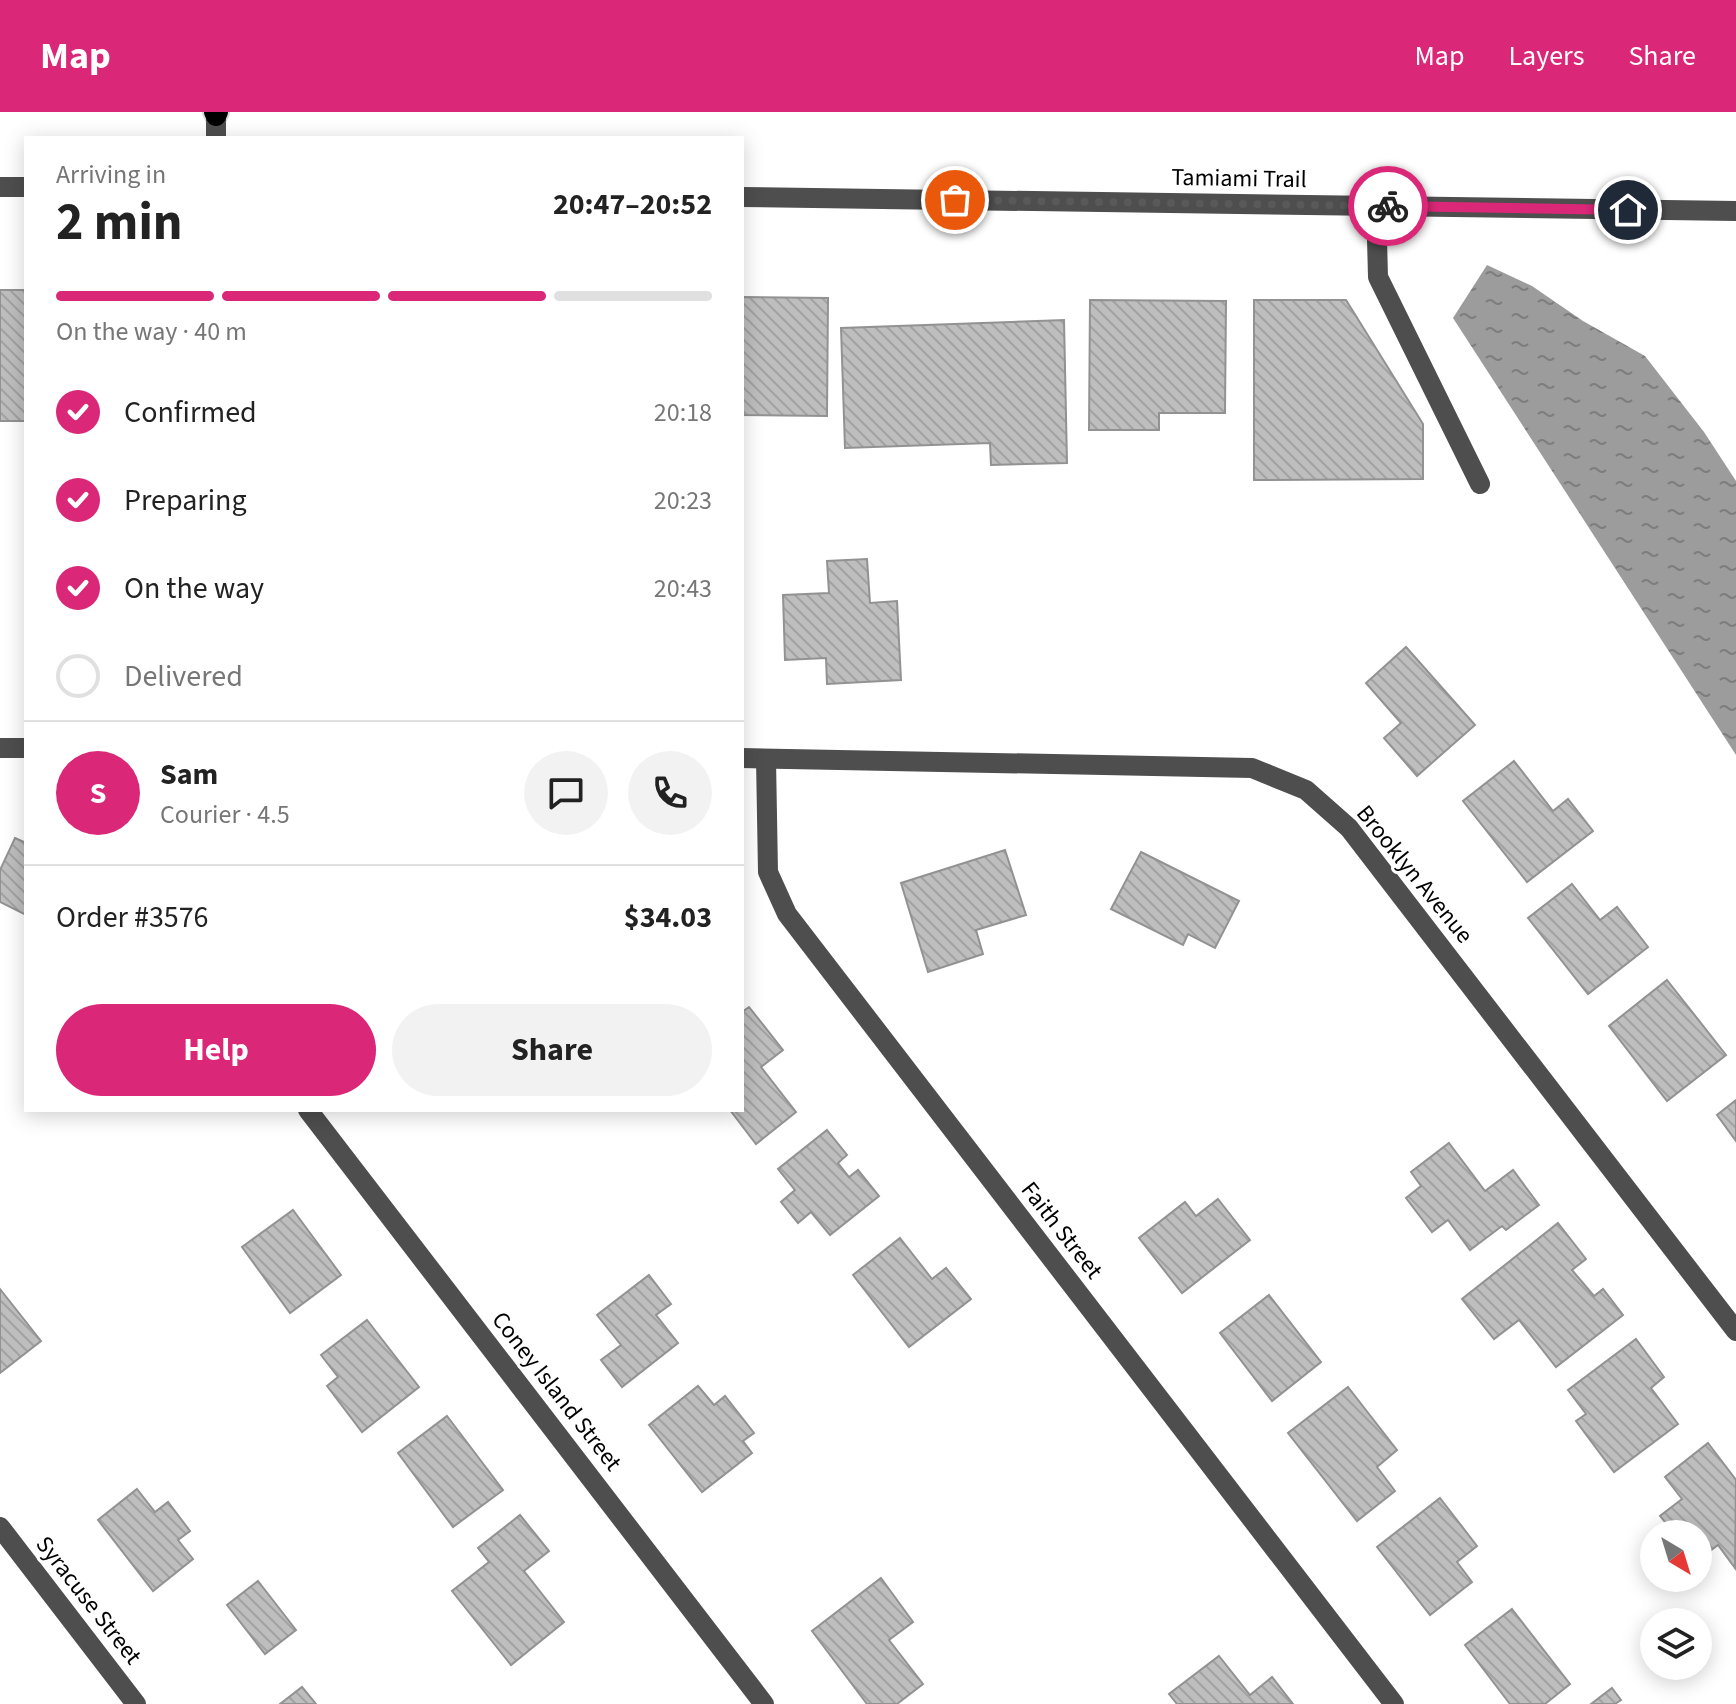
<!DOCTYPE html>
<meta charset="utf-8">
<style>
:root{--surface:#fff;--page:#f2f2f2;--text:#222;--muted:#767676;--line:#e0e0e0;--accent:#db2777}
body{margin:0;font-family:"Source Sans 3",sans-serif;background:var(--page);color:var(--text);height:100vh;display:flex;flex-direction:column;font-size:30px;white-space:nowrap}
*{box-sizing:border-box;margin:0}
p{font-size:26px;color:var(--muted)}
.icon{flex:none;width:44px;height:44px;fill:none;stroke:currentColor;stroke-width:2;stroke-linecap:round;stroke-linejoin:round}
.map{position:relative;flex:1;overflow:hidden}
.sheet{position:absolute;left:24px;top:24px;width:720px;height:976px;display:flex;flex-direction:column;background:var(--surface);border-radius:0px;box-shadow:0 4px 20px #0003}
.sheet>*{flex:none}
.needle{width:52px;rotate:142deg}
.fabs{position:absolute;left:1640px;top:1408px;display:grid;gap:16px}
.fabs a{display:grid;place-items:center;width:72px;height:72px;border-radius:50%;background:var(--surface);box-shadow:0 4px 20px #0003;font-size:40px}
.pin{position:absolute;display:grid;place-items:center;width:68px;height:68px;color:#fff;margin:-34px;border:4px solid #fff;border-radius:50%;box-shadow:0 2px 8px #0007}
.courier{position:absolute;display:grid;place-items:center;width:80px;height:80px;margin:-40px;border:6px solid #db2777;border-radius:50%;background:#fff;color:#222;box-shadow:0 2px 10px #0007}
.summary em{font-style:normal;font-weight:700}
.summary div{display:flex;flex-direction:column-reverse}
.summary{display:flex;align-items:center;justify-content:space-between;height:136px;padding:0 32px}
h1{font-size:52px;font-weight:700;line-height:60px}
.bar{display:grid;grid-template-columns:repeat(4,1fr);gap:12px 8px;align-content:center;height:96px;padding:0 32px}
.bar i{height:10px;border-radius:6px;background:var(--line)}
.bar .active{background:var(--accent)}
.bar p{grid-column:span 4}
.line{display:flex;align-items:center;gap:20px;padding:0 32px;border-top:2px solid var(--line)}
.line div{flex:1}
.round{display:grid;place-items:center;flex:none;width:84px;height:84px;border-radius:42px;background:var(--page)}
ol{padding:0 32px;list-style:none}
li{display:flex;align-items:center;gap:24px;height:88px}
li p{margin-inline-start:auto}
li .icon{padding:8px;border-radius:50%;background:var(--accent);color:#fff;stroke-width:4}
li:last-child{color:var(--muted)}
li i{width:44px;height:44px;border:4px solid var(--line);border-radius:50%}
.button{display:flex;gap:16px;margin-top:auto;padding:16px 32px}
.button a{flex:1;height:92px;border-radius:48px;background:var(--accent);color:#fff;font-size:32px;font-weight:700;line-height:92px;text-align:center}
.button a+a{background:var(--page);color:var(--text)}
header{display:flex;align-items:center;gap:48px;box-sizing:border-box;height:112px;padding:0 40px;background:var(--accent);color:#fff}
header strong{font-size:38px}
nav{display:flex;gap:44px;margin-inline-start:auto;font-size:28px}
.map>svg:first-child{display:block}
</style>
<header>
<strong>Map</strong>
<nav><a>Map</a><a>Layers</a><a>Share</a></nav>
</header>
<div class="map">
<svg width="1736" height="1592" viewBox="0 0 1736 1592">
<defs>
<pattern id="water-ripples" width="26" height="14" patternUnits="userSpaceOnUse" patternTransform="scale(2)"><rect width="26" height="14" fill="#9c9c9c"/><path d="M2 4q2-2 4 0t4 0M15 11q2-2 4 0t4 0" fill="none" stroke="#7d7d7d"/></pattern>
<pattern id="building-back-hatch" width="6" height="6" patternUnits="userSpaceOnUse" patternTransform="scale(2)"><rect width="6" height="6" fill="#bebebe"/><path d="M-1 5l2 2M0 0l6 6M5-1l2 2" fill="none" stroke="#a2a2a2"/></pattern>
</defs>
<rect width="100%" height="100%" fill="#fff"/>
<path fill="url(#water-ripples)" d="M 1487,153 L 1532,174 L 1583,209 L 1645,244 L 1704,320 L 1736,369 L 1736,643 L 1453,206 Z"/>
<g fill="url(#building-back-hatch)" stroke="#929292" stroke-width="2">
<rect x="0" y="178" width="26" height="131"/>
<path d="M 742,185 L 828,186 L 827,304 L 742,303 Z"/>
<path d="M 1090,188 L 1226,189 L 1225,301 L 1159,301 L 1159,318 L 1089,318 Z"/>
<path d="M 1254,188 L 1346,188 L 1423,312 L 1423,367 L 1254,368 Z"/>
<path d="M 1064,208 L 1067,351 L 991,353 L 990,331 L 845,336 L 841,216 Z"/>
<path d="M 867,447 L 870,491 L 897,489 L 901,568 L 827,572 L 826,546 L 785,548 L 783,483 L 829,481 L 827,449 Z"/>
<path d="M 1406,535 L 1475,613 L 1417,664 L 1384,626 L 1401,611 L 1366,571 Z"/>
<path d="M 1514,649 L 1553,699 L 1568,687 L 1593,719 L 1527,770 L 1463,689 Z"/>
<path d="M 15,726 L 26,731 L 26,803 L 0,790 L 0,758 Z"/>
<path d="M 1005,738 L 1026,803 L 976,818 L 983,842 L 928,860 L 901,771 Z"/>
<path d="M 1141,740 L 1239,789 L 1215,836 L 1188,822 L 1183,833 L 1111,797 Z"/>
<path d="M 1572,772 L 1600,808 L 1617,795 L 1648,835 L 1588,882 L 1528,806 Z"/>
<path d="M 1667,868 L 1726,943 L 1667,989 L 1609,914 Z"/>
<path d="M 749,895 L 783,938 L 761,955 L 796,1000 L 756,1032 L 730,998 L 742,998 L 742,900 Z"/>
<path d="M 1736,988 L 1736,1029 L 1717,1003 Z"/>
<path d="M 827,1018 L 847,1043 L 838,1051 L 849,1065 L 858,1058 L 879,1084 L 830,1123 L 811,1100 L 798,1111 L 781,1090 L 795,1078 L 778,1057 Z"/>
<path d="M 1449,1031 L 1485,1079 L 1513,1058 L 1539,1093 L 1506,1118 L 1502,1114 L 1470,1138 L 1448,1108 L 1432,1120 L 1406,1086 L 1421,1074 L 1411,1060 Z"/>
<path d="M 1218,1087 L 1250,1128 L 1182,1181 L 1139,1126 L 1185,1090 L 1196,1104 Z"/>
<path d="M 293,1098 L 341,1163 L 290,1201 L 242,1135 Z"/>
<path d="M 1558,1111 L 1586,1147 L 1572,1158 L 1594,1184 L 1603,1177 L 1623,1203 L 1556,1255 L 1519,1208 L 1494,1227 L 1462,1187 Z"/>
<path d="M 900,1126 L 932,1167 L 946,1156 L 971,1187 L 909,1235 L 853,1163 Z"/>
<path d="M 649,1163 L 671,1192 L 656,1203 L 678,1231 L 622,1275 L 601,1248 L 621,1233 L 597,1203 Z"/>
<path d="M 0,1177 L 41,1229 L 0,1261 Z"/>
<path d="M 1269,1183 L 1321,1250 L 1272,1289 L 1220,1221 Z"/>
<path d="M 367,1208 L 419,1275 L 362,1320 L 327,1274 L 338,1265 L 321,1243 Z"/>
<path d="M 1636,1227 L 1664,1265 L 1651,1276 L 1678,1312 L 1614,1360 L 1576,1309 L 1586,1302 L 1568,1278 Z"/>
<path d="M 698,1274 L 714,1293 L 725,1284 L 754,1321 L 743,1329 L 752,1341 L 702,1380 L 649,1313 Z"/>
<path d="M 1348,1275 L 1397,1338 L 1377,1355 L 1395,1379 L 1357,1409 L 1288,1321 Z"/>
<path d="M 447,1304 L 503,1378 L 453,1415 L 398,1341 Z"/>
<path d="M 1708,1331 L 1736,1368 L 1735,1456 L 1718,1433 L 1698,1448 L 1698,1422 L 1675,1422 L 1660,1404 L 1682,1387 L 1665,1365 Z"/>
<path d="M 137,1377 L 155,1400 L 168,1390 L 190,1419 L 178,1428 L 193,1447 L 153,1479 L 98,1408 Z"/>
<path d="M 1440,1386 L 1477,1434 L 1457,1450 L 1472,1470 L 1430,1503 L 1377,1435 Z"/>
<path d="M 520,1403 L 549,1439 L 524,1459 L 564,1510 L 511,1553 L 452,1479 L 489,1450 L 478,1436 Z"/>
<path d="M 881,1466 L 913,1510 L 889,1528 L 923,1572 L 897,1592 L 867,1592 L 812,1519 Z"/>
<path d="M 258,1469 L 296,1518 L 265,1542 L 227,1493 Z"/>
<path d="M 1512,1497 L 1570,1572 L 1545,1592 L 1510,1592 L 1465,1533 Z"/>
<path d="M 1219,1544 L 1250,1583 L 1272,1565 L 1293,1592 L 1177,1592 L 1169,1582 Z"/>
<path d="M 302,1575 L 316,1592 L 280,1592 Z"/>
<path d="M 1612,1576 L 1621,1588 L 1615,1592 L 1591,1592 Z"/>
</g>
<g fill="none" stroke-linecap="round" stroke-linejoin="round">
<defs>
<path id="major" d="M 214,0 L 216,4 L 218,0"/>
</defs>
<use href="#major" stroke="#dbdbdb" stroke-width="24"/>
<g stroke="#4e4e4e" stroke-width="20">
<path d="M 216,0 L 216,26"/>
<path d="M 0,75 L 26,75"/>
<path d="M 742,85 L 1736,99"/>
<path d="M 1382,94 L 1377,127 L 1378,165 L 1480,372"/>
<path d="M 0,636 L 26,636"/>
<path d="M 742,646 L 1252,656 L 1306,678 L 1349,716 L 1736,1219"/>
<path d="M 766,647 L 768,760 L 787,802 L 1394,1592"/>
<path d="M 308,998 L 764,1592"/>
<path d="M 0,1415 L 136,1592"/>
</g>
<use href="#major" stroke="#000" stroke-width="20"/>
</g>
<g fill="none" stroke-linecap="round" stroke-linejoin="round">
<path stroke="#595959" stroke-width="8" stroke-dasharray="0 14.4" d="M 955,88 L 1388,94"/>
<path stroke="#db2777" stroke-width="10" d="M 1388,94 L 1628,98"/>
</g>
<g text-anchor="middle" stroke-width="6" stroke-linejoin="round" paint-order="stroke">
<g font-size="24" fill="#000" stroke="#fff">
<text transform="translate(1239 66) rotate(1)" y="8">Tamiami Trail</text>
<text transform="translate(1415 762) rotate(51)" y="8">Brooklyn Avenue</text>
<text transform="translate(1062 1118) rotate(52)" y="8">Faith Street</text>
<text transform="translate(557 1279) rotate(52)" y="8">Coney Island Street</text>
<text transform="translate(89 1488) rotate(52)" y="8">Syracuse Street</text>
</g>
</g>
</svg>
<div class="fabs">
<a><svg class="needle" viewBox="-14 -14 28 28"><path d="M0-13l5 13h-10z" fill="#e53935"/><path d="M0 13l5-13h-10z" fill="#767676"/></svg></a>
<a><svg class="icon" aria-label="layers" viewBox="0 0 24 24"><path d="M12 4l9 5-9 5-9-5zM3 14l9 5 9-5"/></svg></a>
</div>
<div class="pin" style="left:955px;top:88px;background:#ea580c"><svg class="icon" aria-label="bag" viewBox="0 0 24 24"><path d="M5 8h14l-1 12H6zM9 8a3 3 0 0 1 6 0"/></svg></div>
<div class="pin" style="left:1628px;top:98px;background:#1f2937"><svg class="icon" aria-label="home" viewBox="0 0 24 24"><path d="M3 11l9-7 9 7M6 9v11h12V9"/></svg></div>
<div class="courier" style="left:1388px;top:94px"><svg class="icon" aria-label="bike" viewBox="0 0 24 24"><circle cx="6" cy="16" r="4"/><circle cx="18" cy="16" r="4"/><path d="M6 16l4-8h5l3 8M10 8l3 8H6M13 5h3"/></svg></div>
<section class="sheet">
<div class="summary"><div><h1>2 min</h1><p>Arriving in</p></div><em>20:47–20:52</em></div>
<div class="bar"><i class="active"></i><i class="active"></i><i class="active"></i><i></i><p>On the way · 40 m</p></div>
<ol>
<li><svg class="icon" aria-label="check" viewBox="0 0 24 24"><path d="M5 12l5 5 9-10"/></svg>Confirmed<p>20:18</p></li>
<li><svg class="icon" aria-label="check" viewBox="0 0 24 24"><path d="M5 12l5 5 9-10"/></svg>Preparing<p>20:23</p></li>
<li><svg class="icon" aria-label="check" viewBox="0 0 24 24"><path d="M5 12l5 5 9-10"/></svg>On the way<p>20:43</p></li>
<li><i></i>Delivered</li>
</ol>
<div class="line" style="height:144px"><b class="round" style="background:var(--accent);color:#fff">S</b><div><b>Sam</b><p>Courier · 4.5</p></div><a class="round"><svg class="icon" aria-label="chat" viewBox="0 0 24 24"><path d="M4 5h16v11H9l-5 4z"/></svg></a><a class="round"><svg class="icon" aria-label="phone" viewBox="0 0 24 24"><path d="M5 4h4l2 5-3 2q2 4 5 5l2-3 5 2v4C11 20 4 13 5 4z"/></svg></a></div>
<div class="line" style="height:104px"><div>Order #3576</div><b>$34.03</b></div>
<div class="button"><a>Help</a><a>Share</a></div>
</section>
</div>
